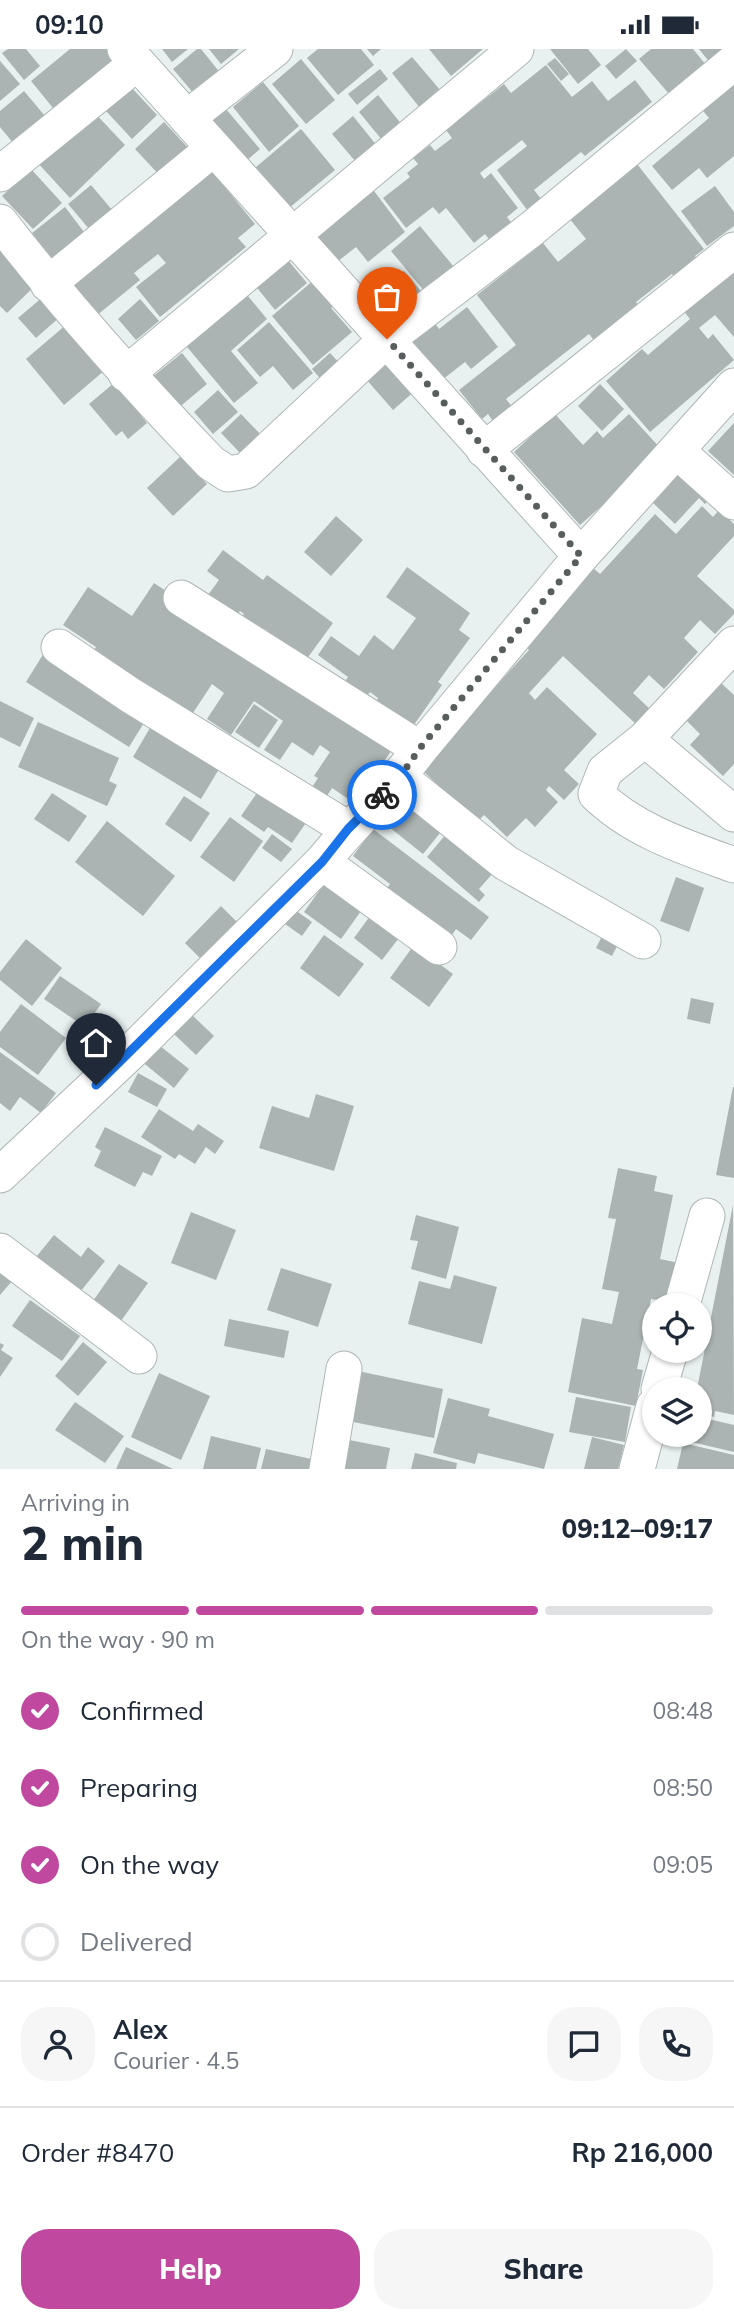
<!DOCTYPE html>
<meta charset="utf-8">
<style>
:root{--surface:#fff;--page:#f6f6f7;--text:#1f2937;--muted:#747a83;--line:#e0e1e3;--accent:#c0499f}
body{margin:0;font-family:Mulish,sans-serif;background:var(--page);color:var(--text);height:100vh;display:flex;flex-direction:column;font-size:26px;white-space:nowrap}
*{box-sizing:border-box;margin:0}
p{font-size:23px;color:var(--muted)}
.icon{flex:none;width:38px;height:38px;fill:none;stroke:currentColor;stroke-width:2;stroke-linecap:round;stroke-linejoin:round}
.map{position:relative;height:1420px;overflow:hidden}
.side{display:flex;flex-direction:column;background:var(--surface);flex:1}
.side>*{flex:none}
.fabs{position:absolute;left:642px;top:1244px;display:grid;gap:14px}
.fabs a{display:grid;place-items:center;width:70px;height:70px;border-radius:50%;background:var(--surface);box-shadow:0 2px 5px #0004;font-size:35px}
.pin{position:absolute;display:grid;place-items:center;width:60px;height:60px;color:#fff;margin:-72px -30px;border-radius:50% 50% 50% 0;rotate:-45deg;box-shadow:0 0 7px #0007}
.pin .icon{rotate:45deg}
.courier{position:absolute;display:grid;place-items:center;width:70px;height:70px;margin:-35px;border:5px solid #1a73e8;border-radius:50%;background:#fff;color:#222;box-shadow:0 2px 9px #0007}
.head em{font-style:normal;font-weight:800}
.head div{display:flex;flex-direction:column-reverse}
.head{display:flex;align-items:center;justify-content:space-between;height:119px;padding:0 21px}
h1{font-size:46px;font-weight:800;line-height:52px}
.bar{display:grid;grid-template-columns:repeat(4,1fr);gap:10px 7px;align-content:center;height:84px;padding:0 21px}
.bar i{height:9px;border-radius:5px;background:var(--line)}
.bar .on{background:var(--accent)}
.bar p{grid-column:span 4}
.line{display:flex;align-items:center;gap:18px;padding:0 21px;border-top:2px solid var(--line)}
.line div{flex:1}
.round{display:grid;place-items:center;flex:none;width:74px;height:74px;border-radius:28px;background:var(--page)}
ol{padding:0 21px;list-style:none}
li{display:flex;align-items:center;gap:21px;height:77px}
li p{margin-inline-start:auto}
li .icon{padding:7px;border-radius:50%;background:var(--accent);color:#fff;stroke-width:4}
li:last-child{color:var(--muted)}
li i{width:38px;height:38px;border:4px solid var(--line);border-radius:50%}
.cta{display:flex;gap:14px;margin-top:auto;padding:14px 21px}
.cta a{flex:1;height:80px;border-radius:28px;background:var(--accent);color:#fff;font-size:28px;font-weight:800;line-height:80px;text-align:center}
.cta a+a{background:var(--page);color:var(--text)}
.status{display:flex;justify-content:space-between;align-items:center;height:49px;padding:0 35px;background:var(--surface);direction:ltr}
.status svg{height:19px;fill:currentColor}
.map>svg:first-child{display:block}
</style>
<div class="status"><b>09:10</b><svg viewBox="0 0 49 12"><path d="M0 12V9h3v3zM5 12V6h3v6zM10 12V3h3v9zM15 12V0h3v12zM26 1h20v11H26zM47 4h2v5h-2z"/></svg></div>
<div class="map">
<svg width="734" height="1420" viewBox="0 0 734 1420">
<rect width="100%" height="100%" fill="#e8f1f0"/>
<g fill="#abb4b3">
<path d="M 8,0 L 26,0 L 40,17 L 24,31 L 2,4 Z"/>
<path d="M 70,0 L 114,0 L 123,11 L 58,65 L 31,32 Z"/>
<path d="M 162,0 L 188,0 L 172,13 Z"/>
<path d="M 197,0 L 201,0 L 221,25 L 195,46 L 173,20 Z"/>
<path d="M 209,0 L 239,0 L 221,15 Z"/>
<path d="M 318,0 L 361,0 L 374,16 L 338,46 L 307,9 Z"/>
<path d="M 367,0 L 381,0 L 373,7 Z"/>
<path d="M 429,0 L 483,0 L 451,27 Z"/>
<path d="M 550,0 L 588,0 L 601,16 L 578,35 Z"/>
<path d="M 626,0 L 637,12 L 616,30 L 605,17 Z"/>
<path d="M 651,0 L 693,0 L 706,16 L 670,46 L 639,10 Z"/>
<path d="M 699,0 L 730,0 L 711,15 Z"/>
<path d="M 412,8 L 441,42 L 420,59 L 392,24 Z"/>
<path d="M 555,9 L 569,25 L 561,32 L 547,15 Z"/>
<path d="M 301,10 L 335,51 L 306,75 L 272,35 Z"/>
<path d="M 0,12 L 20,35 L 0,52 Z"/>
<path d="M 546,16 L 572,48 L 592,32 L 608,52 L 635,31 L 652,53 L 585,107 L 581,103 L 534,141 L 542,151 L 528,162 L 497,121 L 527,97 L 522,91 L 480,124 L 484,130 L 491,124 L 518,159 L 507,168 L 513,176 L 491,193 L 485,185 L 474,194 L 446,159 L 439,165 L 433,158 L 406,179 L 383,149 L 410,128 L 407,124 L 418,115 L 413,109 L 430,96 L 435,102 L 452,89 L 446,81 L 504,35 L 511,44 Z"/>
<path d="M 380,20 L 388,30 L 357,56 L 348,45 Z"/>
<path d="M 734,28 L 734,107 L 707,129 L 699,119 L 672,141 L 652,117 L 709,69 L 699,57 Z"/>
<path d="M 263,33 L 299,77 L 269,103 L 233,58 Z"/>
<path d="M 131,38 L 157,66 L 132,90 L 106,62 Z"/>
<path d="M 24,42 L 50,73 L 18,100 L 0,78 L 0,62 Z"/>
<path d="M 378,46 L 407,82 L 387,97 L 359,63 Z"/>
<path d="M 225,59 L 260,100 L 239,118 L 205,76 Z"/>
<path d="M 91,60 L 125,96 L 70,149 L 36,112 Z"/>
<path d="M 353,67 L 382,103 L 362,120 L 332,85 Z"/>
<path d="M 164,73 L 193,104 L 164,131 L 135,100 Z"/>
<path d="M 301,80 L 335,121 L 283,164 L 250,123 Z"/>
<path d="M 206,115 L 255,175 L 238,189 L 246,198 L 160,268 L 136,238 L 166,214 L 158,205 L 134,224 L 140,231 L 96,267 L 70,234 Z"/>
<path d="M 637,115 L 704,200 L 695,207 L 701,216 L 683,238 L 672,225 L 636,253 L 644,264 L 600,299 L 589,285 L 506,350 L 514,360 L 495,375 L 488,365 L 482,370 L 459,341 L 516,296 L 477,246 L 543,194 L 558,213 L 586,190 L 569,169 Z"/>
<path d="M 31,120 L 62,154 L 33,180 L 2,147 Z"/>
<path d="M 91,136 L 113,162 L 90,181 L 68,155 Z"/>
<path d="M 715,137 L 734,163 L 734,177 L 707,197 L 681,162 Z"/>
<path d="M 374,142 L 405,183 L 368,213 L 356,198 L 332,217 L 312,191 Z"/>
<path d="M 65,158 L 84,183 L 55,213 L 32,184 Z"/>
<path d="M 420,177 L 454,218 L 425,243 L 391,202 Z"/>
<path d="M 0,187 L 42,230 L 7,264 L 0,257 Z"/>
<path d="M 281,203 L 307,234 L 275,261 L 250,230 Z"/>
<path d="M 734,208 L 734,288 L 715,266 L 699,279 L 708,290 L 713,285 L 734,311 L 650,383 L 606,332 L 642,300 L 648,306 L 690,270 L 678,255 Z"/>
<path d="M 404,222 L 427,249 L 386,285 L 363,257 Z"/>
<path d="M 315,230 L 336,255 L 331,259 L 352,283 L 313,316 L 272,267 Z"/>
<path d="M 243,241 L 267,270 L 231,302 L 258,334 L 234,354 L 182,292 Z"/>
<path d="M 44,247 L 61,267 L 36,289 L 18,269 Z"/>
<path d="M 140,250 L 159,272 L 136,291 L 118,270 Z"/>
<path d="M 467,258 L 498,298 L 471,320 L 465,313 L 437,335 L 406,295 L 434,273 L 439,280 Z"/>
<path d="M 269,273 L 313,324 L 293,341 L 273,317 L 260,328 L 237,301 Z"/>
<path d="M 67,275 L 105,321 L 64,356 L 26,310 Z"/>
<path d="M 182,304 L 207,335 L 177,360 L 151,329 Z"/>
<path d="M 330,304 L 344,319 L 326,336 L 312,320 Z"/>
<path d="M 390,309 L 417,340 L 393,361 L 366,330 Z"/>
<path d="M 114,334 L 147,374 L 128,390 L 122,382 L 116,387 L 89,355 Z"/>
<path d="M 600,335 L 624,360 L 602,382 L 578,357 Z"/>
<path d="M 218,341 L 238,363 L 213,385 L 194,363 Z"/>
<path d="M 241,365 L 263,388 L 243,407 L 221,384 Z"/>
<path d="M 555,365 L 583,396 L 597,382 L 603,389 L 629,365 L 662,401 L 609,459 L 605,454 L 580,476 L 514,403 Z"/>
<path d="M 734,374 L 734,426 L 708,402 Z"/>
<path d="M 181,407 L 207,435 L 173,467 L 147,439 Z"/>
<path d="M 684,414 L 715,444 L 705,455 L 699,449 L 675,475 L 650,451 Z"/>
<path d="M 702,457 L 713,468 L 719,461 L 734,475 L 734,487 L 697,527 L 734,561 L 734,565 L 715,585 L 700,571 L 684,589 L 698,603 L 664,640 L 649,626 L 633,644 L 652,662 L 638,677 L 563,607 L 529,644 L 535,651 L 547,638 L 597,685 L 564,721 L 579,735 L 564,751 L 549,737 L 546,741 L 558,753 L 535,778 L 526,769 L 507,788 L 484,766 L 477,773 L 422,721 L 449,688 L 529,601 L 523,594 L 593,519 L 600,525 L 655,465 L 676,485 Z"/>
<path d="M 336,467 L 363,491 L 331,527 L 304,503 Z"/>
<path d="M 223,501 L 263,531 L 267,526 L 333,574 L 306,611 L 265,580 L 259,587 L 238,572 L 244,565 L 240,562 L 233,571 L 205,550 L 219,531 L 207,522 Z"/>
<path d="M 407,518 L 470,564 L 459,581 L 470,589 L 438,633 L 442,636 L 411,680 L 375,654 L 378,649 L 370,643 L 362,654 L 341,638 L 348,628 L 318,606 L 331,587 L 359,607 L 374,586 L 393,601 L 416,569 L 386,548 Z"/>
<path d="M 154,534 L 396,695 L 378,721 L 368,715 L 347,749 L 332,739 L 323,753 L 309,743 L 318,729 L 314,727 L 330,703 L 320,696 L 313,707 L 292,693 L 280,711 L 264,701 L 283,672 L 254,652 L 231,686 L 207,670 L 224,644 L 212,635 L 189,670 L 91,606 L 96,598 L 63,576 L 88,538 L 132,567 Z"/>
<path d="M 47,599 L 150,664 L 129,698 L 26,633 Z"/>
<path d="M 721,634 L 734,646 L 734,715 L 723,727 L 690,696 L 700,685 L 687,672 Z"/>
<path d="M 0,652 L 34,669 L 20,698 L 0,688 Z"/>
<path d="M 254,655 L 278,671 L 259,699 L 235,683 Z"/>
<path d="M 154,672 L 222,715 L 201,750 L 133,708 Z"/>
<path d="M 38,673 L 119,709 L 109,732 L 117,736 L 107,757 L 18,718 Z"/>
<path d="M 265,732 L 308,771 L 292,794 L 268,778 L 264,783 L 241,767 Z"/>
<path d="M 404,738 L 449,773 L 423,805 L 379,770 Z"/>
<path d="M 52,744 L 87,767 L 69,793 L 34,770 Z"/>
<path d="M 184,747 L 210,764 L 191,793 L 165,775 Z"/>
<path d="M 230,768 L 263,792 L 234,833 L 200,808 Z"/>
<path d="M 107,772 L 175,827 L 143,867 L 75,813 Z"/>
<path d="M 373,780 L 489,868 L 471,891 L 456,880 L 446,895 L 382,846 L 390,835 L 353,807 Z"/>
<path d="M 447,784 L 493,824 L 479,840 L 485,846 L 479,853 L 427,808 Z"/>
<path d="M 272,785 L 292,800 L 281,813 L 262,799 Z"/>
<path d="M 676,828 L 704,839 L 689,883 L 660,872 Z"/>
<path d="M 324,835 L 361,862 L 341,890 L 304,863 Z"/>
<path d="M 221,857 L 241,877 L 222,897 L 217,892 L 200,909 L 185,894 Z"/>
<path d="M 295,861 L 312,873 L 302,887 L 285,875 Z"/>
<path d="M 373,863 L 402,885 L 382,911 L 354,889 Z"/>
<path d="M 604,883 L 620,891 L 612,907 L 596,899 Z"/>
<path d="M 324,886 L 364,915 L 339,948 L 300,919 Z"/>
<path d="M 26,890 L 62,919 L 32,957 L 0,931 L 0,923 Z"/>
<path d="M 414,896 L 453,925 L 429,958 L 390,929 Z"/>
<path d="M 60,927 L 101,955 L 85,978 L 44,950 Z"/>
<path d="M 691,949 L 714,954 L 710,975 L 687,970 Z"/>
<path d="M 21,955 L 66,989 L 38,1026 L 0,998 L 0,983 Z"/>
<path d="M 192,966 L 214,987 L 196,1006 L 174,985 Z"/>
<path d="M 155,993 L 189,1020 L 174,1039 L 140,1011 Z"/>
<path d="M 0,1003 L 56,1044 L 41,1064 L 20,1048 L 10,1062 L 0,1054 Z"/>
<path d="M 138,1024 L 167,1040 L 157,1058 L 128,1043 Z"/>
<path d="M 733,1038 L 734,1038 L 734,1129 L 716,1126 Z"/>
<path d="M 316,1045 L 354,1057 L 334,1122 L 259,1099 L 272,1057 L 309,1069 Z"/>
<path d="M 159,1060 L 193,1082 L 198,1075 L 224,1092 L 215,1105 L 206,1098 L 195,1115 L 179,1105 L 175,1110 L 141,1088 Z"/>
<path d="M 105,1078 L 162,1107 L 152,1127 L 143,1123 L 135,1138 L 94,1117 L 101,1102 L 95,1098 Z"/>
<path d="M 618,1119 L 657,1127 L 654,1142 L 673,1146 L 660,1210 L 679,1214 L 671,1253 L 651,1250 L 637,1320 L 643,1321 L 636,1357 L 568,1343 L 582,1269 L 612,1275 L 619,1243 L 602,1240 L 616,1170 L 608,1169 Z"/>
<path d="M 733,1156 L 734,1366 L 715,1362 L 714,1368 L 700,1365 L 700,1340 L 697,1340 Z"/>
<path d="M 191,1163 L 236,1181 L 216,1231 L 171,1214 Z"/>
<path d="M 416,1166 L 459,1178 L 446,1230 L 411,1220 L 418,1192 L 410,1191 Z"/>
<path d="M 54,1186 L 81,1208 L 88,1198 L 105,1212 L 76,1248 L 33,1212 Z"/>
<path d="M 119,1215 L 148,1234 L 116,1279 L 88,1259 Z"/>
<path d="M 281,1219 L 332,1235 L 318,1278 L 267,1261 Z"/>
<path d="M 0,1220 L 13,1231 L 0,1246 Z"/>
<path d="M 454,1226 L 497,1238 L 482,1295 L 408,1275 L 419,1232 L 450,1240 Z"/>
<path d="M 30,1251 L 80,1287 L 62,1312 L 12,1277 Z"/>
<path d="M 229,1270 L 289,1282 L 284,1309 L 224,1297 Z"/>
<path d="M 83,1293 L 107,1313 L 78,1347 L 55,1327 Z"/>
<path d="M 0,1294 L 4,1296 L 1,1301 L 13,1309 L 0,1328 Z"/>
<path d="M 358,1322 L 443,1340 L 434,1389 L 348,1372 Z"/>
<path d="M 159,1324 L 210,1347 L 181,1411 L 131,1388 Z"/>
<path d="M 576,1348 L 631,1358 L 625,1393 L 569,1383 Z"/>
<path d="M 448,1349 L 490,1360 L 488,1367 L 554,1385 L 544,1420 L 478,1404 L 475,1415 L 433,1404 Z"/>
<path d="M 75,1353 L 124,1387 L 105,1414 L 55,1381 Z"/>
<path d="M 700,1368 L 734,1376 L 734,1403 L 683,1391 L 684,1386 L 700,1386 Z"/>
<path d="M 211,1387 L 261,1399 L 256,1420 L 203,1420 Z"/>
<path d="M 592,1388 L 624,1396 L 618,1420 L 584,1420 Z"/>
<path d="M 344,1390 L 390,1399 L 386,1420 L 339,1420 Z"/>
<path d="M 683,1394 L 734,1406 L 734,1420 L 677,1420 Z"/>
<path d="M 126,1398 L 173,1420 L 116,1420 Z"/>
<path d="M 266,1400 L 320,1412 L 318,1420 L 261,1420 Z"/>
<path d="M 415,1404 L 457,1414 L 456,1420 L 411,1420 Z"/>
</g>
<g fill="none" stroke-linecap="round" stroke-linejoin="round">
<defs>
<g id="street">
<path d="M 125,0 L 581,507"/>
<path d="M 187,69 L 275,0"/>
<path d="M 0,125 L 137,14"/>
<path d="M 0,173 C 66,258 137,337 211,414 L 228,425 L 246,422 L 387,290 L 529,182 L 734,13"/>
<path d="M 48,235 L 214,99"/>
<path d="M 126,325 L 516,0"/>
<path d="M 484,401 L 734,201"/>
<path d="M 677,402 L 734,453"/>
<path d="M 181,549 L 420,700"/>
<path d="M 734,595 L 645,690 L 605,722 L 596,745 C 634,782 685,798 734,816"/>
<path d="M 59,598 L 130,646 L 348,780"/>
<path d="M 645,690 L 734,765"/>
<path d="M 399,728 L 506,814 L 643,892"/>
<path d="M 322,813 L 439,898"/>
<path d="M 0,1126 L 134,1000 L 322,813 C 353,774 391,740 420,700 L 581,507 L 734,337"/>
<path d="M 0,1202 L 139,1307"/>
<path d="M 682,1256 L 707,1167"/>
<path d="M 659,1340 L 670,1302"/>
<path d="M 327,1420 L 344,1320"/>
<path d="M 637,1420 L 654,1357"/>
</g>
</defs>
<use href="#street" stroke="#aeb6b5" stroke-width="37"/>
<use href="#street" stroke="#fff" stroke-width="35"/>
</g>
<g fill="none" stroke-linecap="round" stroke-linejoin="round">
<path stroke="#585d5d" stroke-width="7" stroke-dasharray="0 12.6" d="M 382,746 L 400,728 L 420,699 L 581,507 L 387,290"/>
<path stroke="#1a73e8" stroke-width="9" d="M 96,1036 L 322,813 L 348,780 L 382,746"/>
</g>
</svg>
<div class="fabs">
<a><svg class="icon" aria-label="locate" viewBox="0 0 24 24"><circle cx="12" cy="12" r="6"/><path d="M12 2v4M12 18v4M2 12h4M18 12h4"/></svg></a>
<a><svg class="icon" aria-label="layers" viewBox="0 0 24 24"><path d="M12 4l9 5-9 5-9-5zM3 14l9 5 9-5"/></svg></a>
</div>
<div class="pin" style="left:387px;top:290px;background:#ea580c"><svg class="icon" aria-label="bag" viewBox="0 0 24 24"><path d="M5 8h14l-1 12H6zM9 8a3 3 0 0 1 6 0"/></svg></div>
<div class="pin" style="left:96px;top:1036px;background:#1f2937"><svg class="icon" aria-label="home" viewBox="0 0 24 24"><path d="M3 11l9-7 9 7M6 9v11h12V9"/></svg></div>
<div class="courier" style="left:382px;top:746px"><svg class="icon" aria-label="bike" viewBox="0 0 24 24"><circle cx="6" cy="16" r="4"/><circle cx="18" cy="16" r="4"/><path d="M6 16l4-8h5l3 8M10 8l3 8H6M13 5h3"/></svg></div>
</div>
<section class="side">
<div class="head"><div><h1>2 min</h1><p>Arriving in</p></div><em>09:12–09:17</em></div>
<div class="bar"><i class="on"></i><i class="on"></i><i class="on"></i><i></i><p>On the way · 90 m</p></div>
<ol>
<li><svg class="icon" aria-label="check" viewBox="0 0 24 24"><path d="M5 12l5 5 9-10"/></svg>Confirmed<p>08:48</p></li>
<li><svg class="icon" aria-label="check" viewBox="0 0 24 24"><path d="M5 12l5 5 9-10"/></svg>Preparing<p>08:50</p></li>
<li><svg class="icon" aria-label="check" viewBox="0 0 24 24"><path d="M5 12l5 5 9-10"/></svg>On the way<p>09:05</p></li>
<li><i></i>Delivered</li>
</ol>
<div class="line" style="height:126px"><a class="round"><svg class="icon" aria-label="person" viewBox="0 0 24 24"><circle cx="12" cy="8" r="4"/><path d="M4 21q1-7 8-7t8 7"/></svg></a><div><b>Alex</b><p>Courier · 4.5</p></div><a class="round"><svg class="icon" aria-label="chat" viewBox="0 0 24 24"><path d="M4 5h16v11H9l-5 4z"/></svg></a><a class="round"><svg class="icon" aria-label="phone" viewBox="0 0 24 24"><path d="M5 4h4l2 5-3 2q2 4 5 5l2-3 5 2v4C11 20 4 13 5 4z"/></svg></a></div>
<div class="line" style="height:91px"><div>Order #8470</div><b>Rp 216,000</b></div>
<div class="cta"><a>Help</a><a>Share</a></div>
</section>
